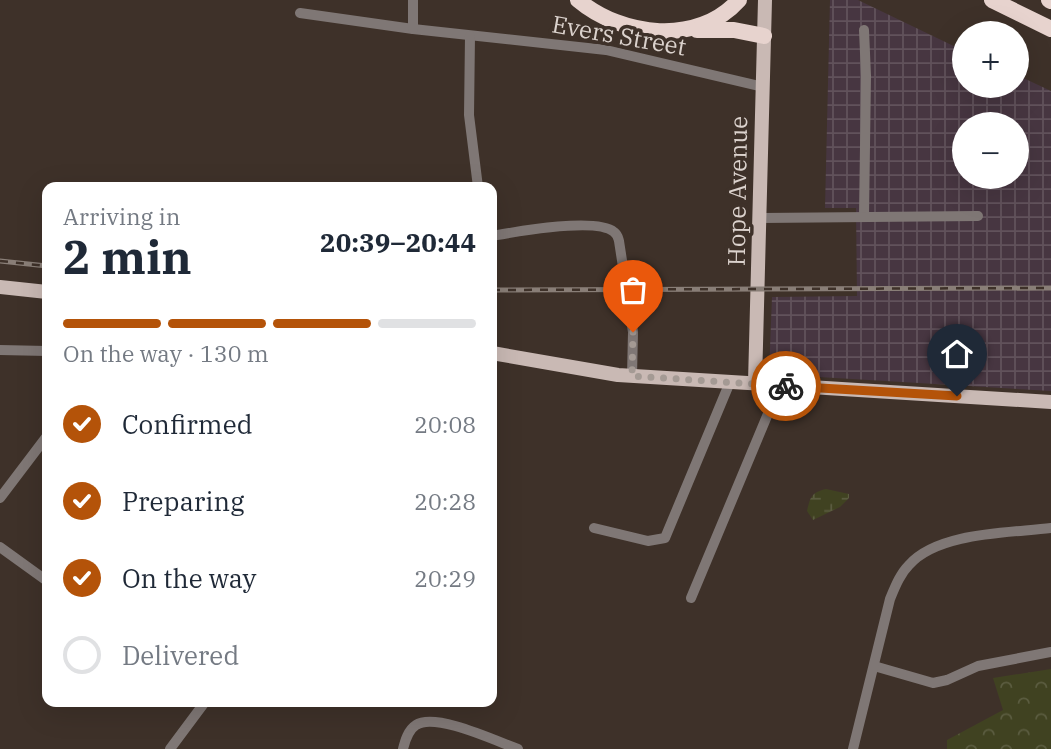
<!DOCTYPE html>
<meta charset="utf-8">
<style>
:root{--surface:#fff;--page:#f2f2f3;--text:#1f2937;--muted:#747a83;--line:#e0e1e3;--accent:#b45309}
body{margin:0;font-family:"IBM Plex Serif",serif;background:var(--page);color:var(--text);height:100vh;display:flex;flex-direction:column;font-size:26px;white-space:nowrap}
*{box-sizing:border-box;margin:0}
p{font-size:23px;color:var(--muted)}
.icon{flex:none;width:38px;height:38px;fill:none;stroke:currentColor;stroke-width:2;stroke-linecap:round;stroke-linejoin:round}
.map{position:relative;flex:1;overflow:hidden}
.panel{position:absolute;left:42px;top:182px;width:455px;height:525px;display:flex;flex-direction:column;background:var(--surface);border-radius:14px;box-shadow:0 7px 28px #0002}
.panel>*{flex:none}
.buttons{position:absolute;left:952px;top:21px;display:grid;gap:14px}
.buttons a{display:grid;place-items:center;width:77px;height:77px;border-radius:50%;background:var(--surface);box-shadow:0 7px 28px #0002;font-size:35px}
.pin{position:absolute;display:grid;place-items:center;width:60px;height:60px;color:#fff;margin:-72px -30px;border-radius:50% 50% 50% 0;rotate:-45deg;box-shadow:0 0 7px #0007}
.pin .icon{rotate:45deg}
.courier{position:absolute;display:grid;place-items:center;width:70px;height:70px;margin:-35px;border:5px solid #b45309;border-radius:50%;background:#fff;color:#222;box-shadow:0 2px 9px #0007}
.summary em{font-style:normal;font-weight:800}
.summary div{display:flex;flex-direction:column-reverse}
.summary{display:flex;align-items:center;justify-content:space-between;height:119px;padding:0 21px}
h1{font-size:46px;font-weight:800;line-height:52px}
.bar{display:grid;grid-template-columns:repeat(4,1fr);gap:10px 7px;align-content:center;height:84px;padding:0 21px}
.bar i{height:9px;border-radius:5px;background:var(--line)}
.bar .selected{background:var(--accent)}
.bar p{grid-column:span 4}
ol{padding:0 21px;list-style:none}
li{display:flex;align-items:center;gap:21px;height:77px}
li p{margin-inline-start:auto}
li .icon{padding:7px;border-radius:50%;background:var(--accent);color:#fff;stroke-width:4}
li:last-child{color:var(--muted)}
li i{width:38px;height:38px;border:4px solid var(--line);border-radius:50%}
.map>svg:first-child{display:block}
</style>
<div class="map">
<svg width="1051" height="749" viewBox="0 0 1051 749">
<defs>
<pattern id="industrial-grid" width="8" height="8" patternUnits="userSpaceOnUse" patternTransform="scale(1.75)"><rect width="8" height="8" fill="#473641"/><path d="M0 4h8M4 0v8" fill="none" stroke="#61525b"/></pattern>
<pattern id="wetland-marsh" width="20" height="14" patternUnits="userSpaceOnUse" patternTransform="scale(1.75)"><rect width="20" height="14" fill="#404221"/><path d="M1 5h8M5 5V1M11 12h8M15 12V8" fill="none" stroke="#5b5c40"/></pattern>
<pattern id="park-crowns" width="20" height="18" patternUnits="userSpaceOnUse" patternTransform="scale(1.75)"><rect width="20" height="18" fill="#404221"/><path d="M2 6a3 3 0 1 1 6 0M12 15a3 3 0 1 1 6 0" fill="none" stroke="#5b5c40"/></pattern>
</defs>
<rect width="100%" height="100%" fill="#3e3129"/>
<path fill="url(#industrial-grid)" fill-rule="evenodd" d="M 830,0 L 858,0 L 964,51 L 964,86 L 1017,86 L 1017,75 L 1051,91 L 1051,391 L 769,374 L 772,297 L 857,296 L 856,208 L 825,208 ZM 964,124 L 1017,124 L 1017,177 L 964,177 Z"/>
<path fill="url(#wetland-marsh)" d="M 826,489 L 849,494 L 849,498 L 840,507 L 813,520 L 807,511 C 810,497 812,492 826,489 Z"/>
<path fill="url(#park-crowns)" d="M 1051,669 L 1051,749 L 947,749 L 947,740 L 1003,710 L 993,678 Z"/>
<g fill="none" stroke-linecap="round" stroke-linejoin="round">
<g stroke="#7f7775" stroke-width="10">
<path d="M 300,13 L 413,29 L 606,50 L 763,87"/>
<path d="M 413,29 L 413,0"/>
<path d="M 470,36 L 469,115 L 478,187"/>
<path d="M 864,216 L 866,76 L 864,30"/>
<path d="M 760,218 L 978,216"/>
<path d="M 492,236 C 515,232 596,217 614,232 C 618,235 618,237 619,241 L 633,332 L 632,376"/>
<path d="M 0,350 L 47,351"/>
<path d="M 0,498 L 47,436"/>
<path d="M 594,528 L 648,541 L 665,538 L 730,382"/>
<path d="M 0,547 L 47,581"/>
<path d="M 691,598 L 780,385"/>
<path d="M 874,666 L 933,683 L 947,680 L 978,666 L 1051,652"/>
<path d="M 170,749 L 205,702"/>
<path d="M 403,749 C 405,741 408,730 416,725 C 435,712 496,741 518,749"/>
<path d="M 853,749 L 890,599 C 895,587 900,574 909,565 C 938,532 1010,533 1051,528"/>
</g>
<g stroke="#c9b9b4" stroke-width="14">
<path d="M 0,287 L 47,292"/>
<path d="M 492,353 L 618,375 L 1051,402"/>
<path d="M 755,383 L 765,0"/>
</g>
<g stroke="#e7d3ce" stroke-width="16">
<path d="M 578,0 C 622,37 698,46 739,0"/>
<path d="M 992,0 L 1051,29"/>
<path d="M 1049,0 L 1051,1"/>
<path d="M 697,30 L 734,30 L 764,36"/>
</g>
<defs>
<g id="rail">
<path d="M 0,261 L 47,266"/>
<path d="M 492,290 L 1051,288"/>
</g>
</defs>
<use href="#rail" stroke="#897e77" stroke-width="5"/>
<use href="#rail" stroke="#3e3129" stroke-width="2.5" stroke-dasharray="8" stroke-linecap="butt"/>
</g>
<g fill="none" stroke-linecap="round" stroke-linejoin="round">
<path stroke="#a49a94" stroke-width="7" stroke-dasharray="0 12.6" d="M 633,332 L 632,376 L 786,386"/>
<path stroke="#b45309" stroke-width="9" d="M 786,386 L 957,396"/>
</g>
<g text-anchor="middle" stroke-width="7" stroke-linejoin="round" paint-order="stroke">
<g font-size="24" fill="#dbd2cd" stroke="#3e3129">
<text transform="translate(619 36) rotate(10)" y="8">Evers Street</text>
<text transform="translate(738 191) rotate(-89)" y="8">Hope Avenue</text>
</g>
</g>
</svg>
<div class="buttons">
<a>+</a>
<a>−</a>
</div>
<div class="pin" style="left:633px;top:332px;background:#ea580c"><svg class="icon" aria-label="bag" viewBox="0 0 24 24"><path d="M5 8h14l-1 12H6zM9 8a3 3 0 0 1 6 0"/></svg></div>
<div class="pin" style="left:957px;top:396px;background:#1f2937"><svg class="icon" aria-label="home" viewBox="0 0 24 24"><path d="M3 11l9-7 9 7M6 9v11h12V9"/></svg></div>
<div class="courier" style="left:786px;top:386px"><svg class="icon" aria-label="bike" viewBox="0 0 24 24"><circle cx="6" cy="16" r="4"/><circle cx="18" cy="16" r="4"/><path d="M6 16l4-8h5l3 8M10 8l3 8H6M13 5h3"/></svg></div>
<section class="panel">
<div class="summary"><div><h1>2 min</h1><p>Arriving in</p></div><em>20:39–20:44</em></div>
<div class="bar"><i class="selected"></i><i class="selected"></i><i class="selected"></i><i></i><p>On the way · 130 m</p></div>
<ol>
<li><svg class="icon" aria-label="check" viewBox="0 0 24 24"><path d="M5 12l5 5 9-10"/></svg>Confirmed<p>20:08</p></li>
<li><svg class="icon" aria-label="check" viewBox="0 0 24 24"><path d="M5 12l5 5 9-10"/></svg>Preparing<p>20:28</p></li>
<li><svg class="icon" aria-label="check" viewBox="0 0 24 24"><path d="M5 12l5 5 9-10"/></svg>On the way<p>20:29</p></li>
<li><i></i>Delivered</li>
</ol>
</section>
</div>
